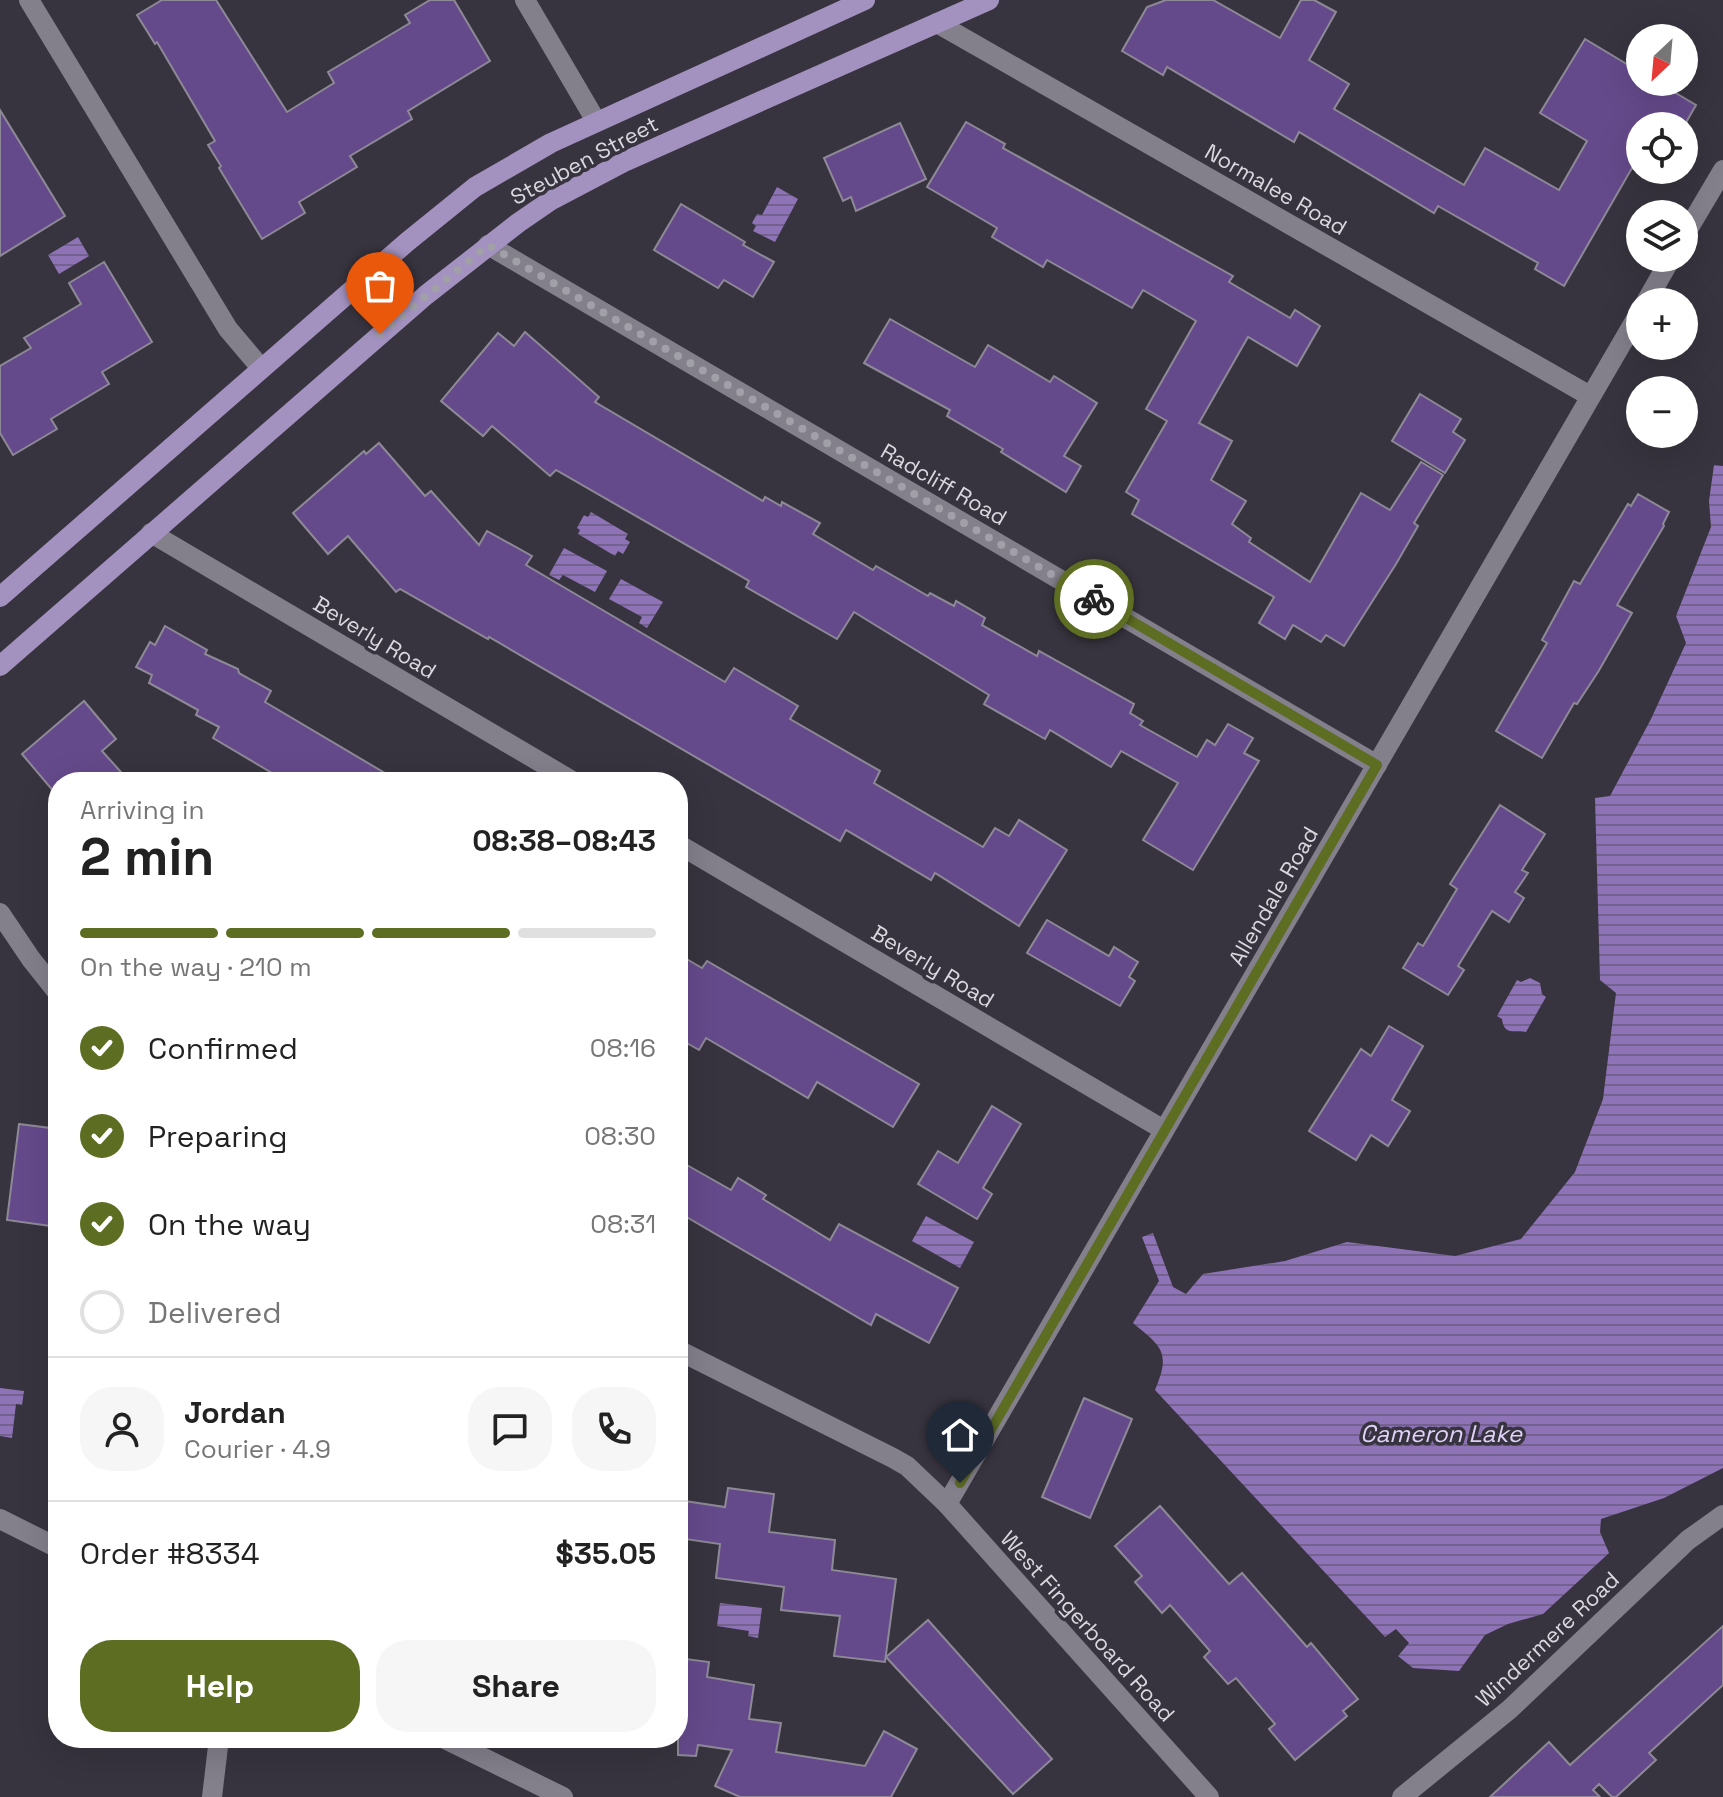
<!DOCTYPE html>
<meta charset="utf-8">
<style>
:root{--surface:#fff;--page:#f6f6f6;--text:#222;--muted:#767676;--line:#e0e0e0;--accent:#5d6d22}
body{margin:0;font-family:"Space Grotesk",sans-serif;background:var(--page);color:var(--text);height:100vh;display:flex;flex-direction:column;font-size:30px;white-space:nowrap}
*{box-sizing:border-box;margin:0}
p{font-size:26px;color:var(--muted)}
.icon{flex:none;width:44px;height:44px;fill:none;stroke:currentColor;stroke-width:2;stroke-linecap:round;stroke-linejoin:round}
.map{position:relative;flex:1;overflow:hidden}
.sheet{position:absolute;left:48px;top:772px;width:640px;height:976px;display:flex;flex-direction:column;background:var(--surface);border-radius:32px;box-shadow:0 8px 32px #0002}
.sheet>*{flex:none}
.needle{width:52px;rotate:206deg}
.buttons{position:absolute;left:1626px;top:24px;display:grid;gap:16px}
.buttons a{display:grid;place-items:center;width:72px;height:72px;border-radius:50%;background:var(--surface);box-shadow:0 8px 32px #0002;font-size:40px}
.pin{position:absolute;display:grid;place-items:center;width:68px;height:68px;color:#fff;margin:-82px -34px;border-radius:50% 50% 50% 0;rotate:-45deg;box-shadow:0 0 8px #0007}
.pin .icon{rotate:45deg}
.courier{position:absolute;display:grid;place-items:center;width:80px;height:80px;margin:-40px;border:6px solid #5d6d22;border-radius:50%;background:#fff;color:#222;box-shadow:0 2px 10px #0007}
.summary em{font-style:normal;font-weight:600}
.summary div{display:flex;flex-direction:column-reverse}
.summary{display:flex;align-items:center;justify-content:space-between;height:136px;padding:0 32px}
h1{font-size:52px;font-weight:600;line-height:60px}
.bar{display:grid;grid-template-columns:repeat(4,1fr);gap:12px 8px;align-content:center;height:96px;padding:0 32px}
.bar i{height:10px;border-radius:6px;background:var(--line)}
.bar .on{background:var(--accent)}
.bar p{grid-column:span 4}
.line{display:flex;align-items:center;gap:20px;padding:0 32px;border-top:2px solid var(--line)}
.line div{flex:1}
.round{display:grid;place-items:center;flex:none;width:84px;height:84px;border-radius:32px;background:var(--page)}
ol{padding:0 32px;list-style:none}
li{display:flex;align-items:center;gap:24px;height:88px}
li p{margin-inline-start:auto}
li .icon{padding:8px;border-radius:50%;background:var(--accent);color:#fff;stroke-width:4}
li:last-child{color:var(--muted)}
li i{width:44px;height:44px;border:4px solid var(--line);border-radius:50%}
.primary-button{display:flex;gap:16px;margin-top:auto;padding:16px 32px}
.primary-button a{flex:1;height:92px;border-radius:32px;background:var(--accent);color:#fff;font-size:32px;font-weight:600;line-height:92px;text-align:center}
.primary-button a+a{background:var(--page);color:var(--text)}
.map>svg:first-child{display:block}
</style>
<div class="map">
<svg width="1723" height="1797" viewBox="0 0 1723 1797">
<defs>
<pattern id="water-rules" width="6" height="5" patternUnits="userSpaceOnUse" patternTransform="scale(2)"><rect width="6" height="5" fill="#8e73b7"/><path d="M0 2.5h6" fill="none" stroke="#73628e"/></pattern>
</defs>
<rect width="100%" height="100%" fill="#38343f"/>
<g fill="url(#water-rules)">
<path d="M 777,187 L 798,199 L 775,242 L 753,231 L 756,226 L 752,223 L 757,214 L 762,215 Z"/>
<path d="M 78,237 L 89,256 L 59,274 L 48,255 Z"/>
<path d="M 1714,465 L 1723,466 L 1723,1468 L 1664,1498 L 1601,1519 L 1600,1532 L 1609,1553 L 1543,1614 L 1508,1624 L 1485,1635 L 1459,1671 L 1413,1668 L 1398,1656 L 1409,1643 L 1396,1629 L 1385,1637 L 1155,1390 C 1171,1352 1162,1347 1133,1323 L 1159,1281 L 1142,1237 L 1153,1233 L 1173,1287 L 1186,1294 L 1203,1274 L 1285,1261 L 1347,1242 L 1455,1256 L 1521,1239 L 1575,1172 L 1603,1099 L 1616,993 L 1600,980 L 1595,798 L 1610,796 L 1651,719 L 1686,643 L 1676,616 L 1711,527 L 1709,501 Z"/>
<path d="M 591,512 L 628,534 L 625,539 L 630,542 L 623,554 L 618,551 L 615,556 L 578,534 L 580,530 L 577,528 L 584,515 L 588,517 Z"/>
<path d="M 564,548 L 607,571 L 595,592 L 563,575 L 559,580 L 549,575 Z"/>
<path d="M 621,579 L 663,602 L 647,628 L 639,623 L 642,617 L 609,599 Z"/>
<path d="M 1530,978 L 1540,983 L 1542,994 L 1546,997 L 1526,1032 C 1516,1029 1504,1037 1502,1019 L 1497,1016 L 1517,980 L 1521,982 Z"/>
<path d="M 926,1216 L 974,1242 L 960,1268 L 912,1241 Z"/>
<path d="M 0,1388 L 24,1391 L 22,1405 L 16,1404 L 12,1438 L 0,1436 Z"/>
<path d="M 720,1603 L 762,1608 L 758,1638 L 748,1636 L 749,1631 L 717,1626 Z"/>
</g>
<g fill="#654a8b" stroke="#8d8996" stroke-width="2">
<path d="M 162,0 L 216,0 L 287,112 L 334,83 L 328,72 L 410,23 L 405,15 L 430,0 L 454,0 L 490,61 L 408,111 L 412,119 L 350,156 L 357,167 L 299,202 L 305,213 L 262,239 L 219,168 L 221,166 L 208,145 L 215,141 L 157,42 L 155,44 L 137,15 Z"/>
<path d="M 1166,0 L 1213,0 L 1280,38 L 1301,0 L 1314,0 L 1336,12 L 1309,60 L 1349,84 L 1334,109 L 1464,185 L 1485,148 L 1559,190 L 1587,141 L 1540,113 L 1585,39 L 1640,72 L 1640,82 L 1657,82 L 1696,105 L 1684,126 L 1640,126 L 1640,170 L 1657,170 L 1652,179 L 1632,168 L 1564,286 L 1535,269 L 1538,263 L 1438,206 L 1434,213 L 1299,132 L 1294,142 L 1167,67 L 1163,75 L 1122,51 L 1147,7 Z"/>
<path d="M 0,110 L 65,216 L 0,256 Z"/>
<path d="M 966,122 L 1005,144 L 1003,148 L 1233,276 L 1229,282 L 1290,318 L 1295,310 L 1320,326 L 1297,366 L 1248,337 L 1199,423 L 1232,441 L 1211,480 L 1246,501 L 1232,524 L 1251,538 L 1249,542 L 1310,582 L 1361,493 L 1390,510 L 1421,462 L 1443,475 L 1414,523 L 1418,526 L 1396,564 L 1344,646 L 1326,635 L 1321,642 L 1293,625 L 1285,639 L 1259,623 L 1274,597 L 1132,514 L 1139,500 L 1126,492 L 1167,421 L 1146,409 L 1196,321 L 1143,290 L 1132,308 L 1047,260 L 1043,267 L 992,237 L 997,228 L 927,187 Z"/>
<path d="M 900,123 L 926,179 L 856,211 L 851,197 L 843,201 L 824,158 Z"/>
<path d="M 681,204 L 745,242 L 743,245 L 774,262 L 753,297 L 724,280 L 718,288 L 654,250 Z"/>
<path d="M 104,262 L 152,342 L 102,372 L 109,384 L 51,419 L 57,429 L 13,455 L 0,433 L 0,366 L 31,348 L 24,338 L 81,304 L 69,283 Z"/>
<path d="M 890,319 L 975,367 L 988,345 L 1050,382 L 1054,376 L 1097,403 L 1064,456 L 1081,466 L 1066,492 L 1001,452 L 1003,449 L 947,416 L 950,410 L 864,363 Z"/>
<path d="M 525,332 L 599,397 L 595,402 L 763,501 L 765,497 L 781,506 L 782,502 L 820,523 L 813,534 L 873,570 L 876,566 L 928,596 L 930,593 L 954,606 L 956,601 L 985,618 L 982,625 L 1037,656 L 1039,651 L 1134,704 L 1130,713 L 1143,721 L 1140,725 L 1197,757 L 1207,740 L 1215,745 L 1228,724 L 1253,738 L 1244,753 L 1259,761 L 1193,870 L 1143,840 L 1178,783 L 1121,751 L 1111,767 L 1050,730 L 1045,739 L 984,704 L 989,695 L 854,612 L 837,639 L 746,587 L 749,581 L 556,470 L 550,476 L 492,426 L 483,436 L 441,401 L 498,333 L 514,346 Z"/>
<path d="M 1420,394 L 1461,419 L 1453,432 L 1465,440 L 1445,473 L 1392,441 Z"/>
<path d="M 379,443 L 425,496 L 431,491 L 479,545 L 487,531 L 532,556 L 526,565 L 725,682 L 734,668 L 798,706 L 790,719 L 880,771 L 874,783 L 983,847 L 995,828 L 1009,836 L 1019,820 L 1067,850 L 1019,926 L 935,873 L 931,880 L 846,830 L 840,841 L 489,637 L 488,639 L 400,589 L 396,592 L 348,536 L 328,554 L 293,513 L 364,451 L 366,454 Z"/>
<path d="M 1638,494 L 1669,512 L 1663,524 L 1664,526 L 1617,605 L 1632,613 L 1598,672 L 1577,704 L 1574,703 L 1542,758 L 1496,731 L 1547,643 L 1542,640 L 1574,581 L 1580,584 L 1628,504 L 1631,506 Z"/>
<path d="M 165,626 L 207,650 L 205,654 L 238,669 L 239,673 L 271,691 L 265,702 L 400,782 L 266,782 L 272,773 L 213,738 L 219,727 L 196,715 L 198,710 L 149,683 L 152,675 L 136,667 L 150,642 L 155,645 Z"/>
<path d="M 84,701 L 116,739 L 102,751 L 130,782 L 58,782 L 58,789 L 54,792 L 22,754 Z"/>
<path d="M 1500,805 L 1545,834 L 1522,870 L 1528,873 L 1515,892 L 1524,898 L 1509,922 L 1492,911 L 1458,966 L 1464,970 L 1448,995 L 1403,968 L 1418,943 L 1423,946 L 1457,889 L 1450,884 Z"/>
<path d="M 1047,920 L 1109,956 L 1114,947 L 1138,962 L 1129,977 L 1135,981 L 1120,1006 L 1027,953 Z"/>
<path d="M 678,954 L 702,968 L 707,961 L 919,1084 L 893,1127 L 817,1082 L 808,1098 L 706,1038 L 699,1050 L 678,1038 Z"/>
<path d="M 1389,1026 L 1423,1046 L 1392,1100 L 1410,1111 L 1388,1146 L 1371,1135 L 1356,1160 L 1309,1131 L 1361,1049 L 1371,1056 Z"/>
<path d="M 992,1106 L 1021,1124 L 983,1188 L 992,1194 L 977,1219 L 918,1184 L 938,1151 L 958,1163 Z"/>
<path d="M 19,1124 L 58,1129 L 58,1227 L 7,1220 Z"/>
<path d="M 678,1160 L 731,1190 L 738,1178 L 766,1195 L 763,1199 L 830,1240 L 839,1224 L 958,1288 L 929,1343 L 876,1314 L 871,1325 L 678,1212 Z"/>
<path d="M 1084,1398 L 1132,1419 L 1090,1518 L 1042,1497 Z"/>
<path d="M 728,1488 L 774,1494 L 769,1532 L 835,1540 L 832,1570 L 896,1579 L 885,1662 L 834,1656 L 840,1616 L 781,1610 L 784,1587 L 716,1578 L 720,1544 L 678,1538 L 678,1500 L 725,1507 Z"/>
<path d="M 1160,1506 L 1229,1584 L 1242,1573 L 1307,1647 L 1311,1643 L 1358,1699 L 1343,1711 L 1347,1716 L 1295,1760 L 1269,1729 L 1275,1724 L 1236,1678 L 1228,1684 L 1204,1657 L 1210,1651 L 1170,1605 L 1162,1613 L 1135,1582 L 1142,1576 L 1115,1546 Z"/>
<path d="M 928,1620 L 1052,1759 L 1013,1794 L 886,1657 Z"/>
<path d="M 1723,1626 L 1723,1685 L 1649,1753 L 1656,1760 L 1616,1797 L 1612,1797 L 1599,1784 L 1593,1790 L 1600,1797 L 1490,1797 L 1549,1742 L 1570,1765 Z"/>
<path d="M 678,1658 L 709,1662 L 707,1677 L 754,1685 L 749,1719 L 781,1723 L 776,1752 L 865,1766 L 884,1731 L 917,1749 L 891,1797 L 740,1797 L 715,1786 L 732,1750 L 698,1745 L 696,1756 L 678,1755 Z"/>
</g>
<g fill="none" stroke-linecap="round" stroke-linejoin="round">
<g stroke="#837f8b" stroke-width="20">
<path d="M 29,0 L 228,329 L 261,368"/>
<path d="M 525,0 L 596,121"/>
<path d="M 937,23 L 1590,396"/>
<path d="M 1684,236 L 1723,170"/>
<path d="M 488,245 L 1377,765"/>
<path d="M 1646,302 L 1671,258"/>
<path d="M 151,533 L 574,782"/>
<path d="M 678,844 L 1164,1130"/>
<path d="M 947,1504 L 1640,312"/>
<path d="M 0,1519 L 58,1548"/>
<path d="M 443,1738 L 563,1797"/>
<path d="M 212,1797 L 219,1738"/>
<path d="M 1402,1797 L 1510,1709 L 1688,1540 L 1723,1515"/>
</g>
<g stroke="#837f8b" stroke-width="20">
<path d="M 0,913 L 31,959 L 58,993"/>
<path d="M 678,1350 L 893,1458 L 907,1466 L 947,1504 L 1209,1797"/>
</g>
<g stroke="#a392bf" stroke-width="20">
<path d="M 0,597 L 407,242 L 475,187 L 551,143 L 865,0"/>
<path d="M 0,666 L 426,295 L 518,223 L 550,201 L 626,161 L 989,0"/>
</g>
</g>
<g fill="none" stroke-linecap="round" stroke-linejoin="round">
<path stroke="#a19fa7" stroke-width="8" stroke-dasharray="0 14.4" d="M 380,334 L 488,245 L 1094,599"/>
<path stroke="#5d6d22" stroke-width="10" d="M 960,1483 L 1377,765 L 1094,599"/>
</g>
<g text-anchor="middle" stroke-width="7" stroke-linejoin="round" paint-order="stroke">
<g font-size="22" fill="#dad8df" stroke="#38343f">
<text transform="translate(584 160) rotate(-28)" y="8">Steuben Street</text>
<text transform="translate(1276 189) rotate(30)" y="8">Normalee Road</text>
<text transform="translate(944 484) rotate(30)" y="8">Radcliff Road</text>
<text transform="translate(375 637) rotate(31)" y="8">Beverly Road</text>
<text transform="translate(1273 896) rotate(-60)" y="8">Allendale Road</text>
<text transform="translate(933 966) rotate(31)" y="8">Beverly Road</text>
<text transform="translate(1088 1626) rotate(48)" y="8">West Fingerboard Road</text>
<text transform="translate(1547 1639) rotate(-43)" y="8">Windermere Road</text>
</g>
<g font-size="24" font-style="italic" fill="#dfd1f7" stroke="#38343f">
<text x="1441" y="1442">Cameron Lake</text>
</g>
</g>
</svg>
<div class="buttons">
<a><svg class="needle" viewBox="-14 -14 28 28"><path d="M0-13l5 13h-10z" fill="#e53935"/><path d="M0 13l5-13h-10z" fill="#767676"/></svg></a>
<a><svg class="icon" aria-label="locate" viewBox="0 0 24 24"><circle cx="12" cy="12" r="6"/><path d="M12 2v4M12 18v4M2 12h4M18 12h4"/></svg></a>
<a><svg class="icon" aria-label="layers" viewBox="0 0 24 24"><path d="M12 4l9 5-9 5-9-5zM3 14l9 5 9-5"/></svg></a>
<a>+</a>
<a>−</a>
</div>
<div class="pin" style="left:380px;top:334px;background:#ea580c"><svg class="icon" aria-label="bag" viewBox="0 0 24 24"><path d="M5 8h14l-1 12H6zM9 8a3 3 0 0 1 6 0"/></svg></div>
<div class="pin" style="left:960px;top:1483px;background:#1f2937"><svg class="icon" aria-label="home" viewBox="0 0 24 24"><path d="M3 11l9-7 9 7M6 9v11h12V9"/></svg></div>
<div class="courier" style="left:1094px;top:599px"><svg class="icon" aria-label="bike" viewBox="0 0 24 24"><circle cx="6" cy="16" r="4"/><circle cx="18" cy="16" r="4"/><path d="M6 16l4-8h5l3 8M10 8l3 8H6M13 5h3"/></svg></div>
<section class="sheet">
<div class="summary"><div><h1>2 min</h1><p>Arriving in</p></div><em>08:38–08:43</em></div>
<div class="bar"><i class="on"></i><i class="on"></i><i class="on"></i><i></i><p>On the way · 210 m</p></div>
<ol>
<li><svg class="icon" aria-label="check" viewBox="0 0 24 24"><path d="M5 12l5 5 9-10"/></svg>Confirmed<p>08:16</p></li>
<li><svg class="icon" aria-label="check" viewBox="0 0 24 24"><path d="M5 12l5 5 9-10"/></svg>Preparing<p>08:30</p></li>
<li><svg class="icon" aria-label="check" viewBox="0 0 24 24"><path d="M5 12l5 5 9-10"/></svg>On the way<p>08:31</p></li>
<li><i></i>Delivered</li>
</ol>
<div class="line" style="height:144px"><a class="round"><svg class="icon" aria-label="person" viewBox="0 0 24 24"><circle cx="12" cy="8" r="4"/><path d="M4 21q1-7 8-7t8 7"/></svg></a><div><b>Jordan</b><p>Courier · 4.9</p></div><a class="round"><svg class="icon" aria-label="chat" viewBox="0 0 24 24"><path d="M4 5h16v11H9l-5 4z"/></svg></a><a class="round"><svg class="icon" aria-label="phone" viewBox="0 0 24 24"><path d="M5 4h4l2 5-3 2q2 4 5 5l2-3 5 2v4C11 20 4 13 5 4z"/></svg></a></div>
<div class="line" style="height:104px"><div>Order #8334</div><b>$35.05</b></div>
<div class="primary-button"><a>Help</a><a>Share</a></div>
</section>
</div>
